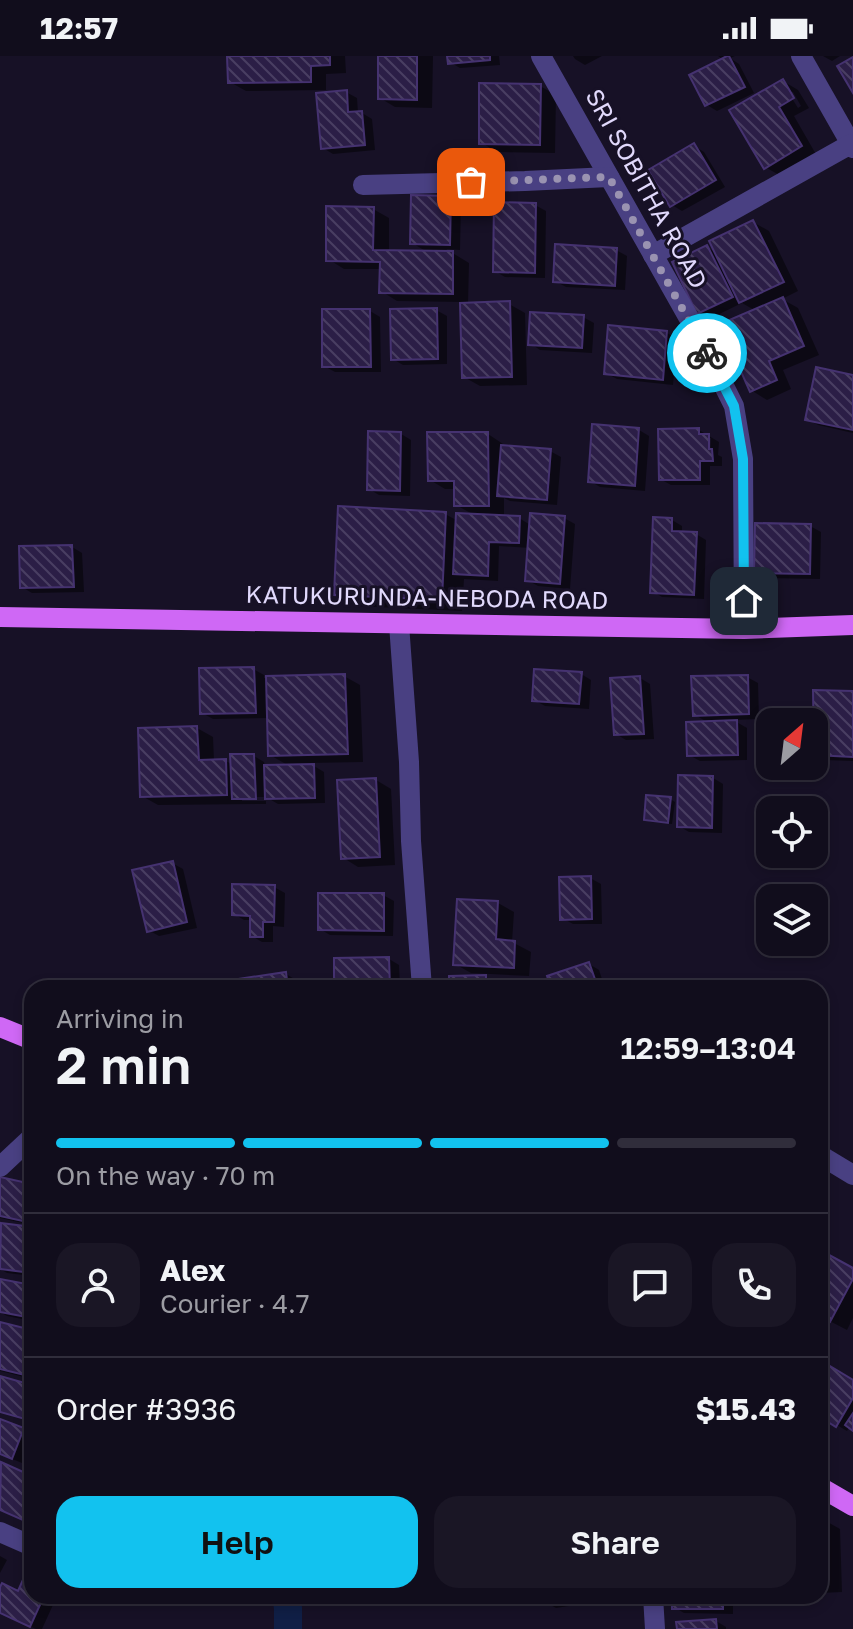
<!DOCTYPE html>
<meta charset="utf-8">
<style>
:root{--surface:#110d1c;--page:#1a1625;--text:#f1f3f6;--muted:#9c9ca3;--line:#302d3b;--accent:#12c2ef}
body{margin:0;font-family:"Golos Text",sans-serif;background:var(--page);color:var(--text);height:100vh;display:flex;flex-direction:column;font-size:30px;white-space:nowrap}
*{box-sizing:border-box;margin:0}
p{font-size:26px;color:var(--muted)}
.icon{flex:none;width:44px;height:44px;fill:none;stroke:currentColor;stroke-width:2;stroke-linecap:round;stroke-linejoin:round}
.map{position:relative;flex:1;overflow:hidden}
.side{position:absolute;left:24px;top:924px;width:804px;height:624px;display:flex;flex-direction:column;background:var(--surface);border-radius:24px;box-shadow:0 4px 12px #0003,0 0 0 2px var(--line)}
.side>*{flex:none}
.needle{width:52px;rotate:28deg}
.controls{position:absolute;left:756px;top:652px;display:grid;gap:16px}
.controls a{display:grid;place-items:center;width:72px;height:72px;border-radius:16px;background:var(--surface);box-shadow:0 4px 12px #0003,0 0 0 2px var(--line);font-size:40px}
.pin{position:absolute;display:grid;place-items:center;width:68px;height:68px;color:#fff;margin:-34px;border-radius:16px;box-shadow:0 4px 12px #0006}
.courier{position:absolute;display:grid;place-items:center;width:80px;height:80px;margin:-40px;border:6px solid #12c2ef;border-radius:50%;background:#fff;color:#222;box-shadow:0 2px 10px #0007}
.overview em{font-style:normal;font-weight:600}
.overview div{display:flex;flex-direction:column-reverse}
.overview{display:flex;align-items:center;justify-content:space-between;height:136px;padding:0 32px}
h1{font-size:52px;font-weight:600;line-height:60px}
.bar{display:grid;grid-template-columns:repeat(4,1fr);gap:12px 8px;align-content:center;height:96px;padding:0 32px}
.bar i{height:10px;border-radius:6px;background:var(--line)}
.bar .current{background:var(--accent)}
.bar p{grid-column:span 4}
.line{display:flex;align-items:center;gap:20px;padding:0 32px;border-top:2px solid var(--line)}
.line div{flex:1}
.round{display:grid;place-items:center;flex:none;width:84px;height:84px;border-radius:24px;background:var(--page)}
.button{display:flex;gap:16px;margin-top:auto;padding:16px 32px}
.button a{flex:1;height:92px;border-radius:24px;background:var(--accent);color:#111;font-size:32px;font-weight:600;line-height:92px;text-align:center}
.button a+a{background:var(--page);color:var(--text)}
.status{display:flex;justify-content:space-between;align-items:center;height:56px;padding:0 40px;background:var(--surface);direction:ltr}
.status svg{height:22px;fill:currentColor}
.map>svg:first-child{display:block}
</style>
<div class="status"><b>12:57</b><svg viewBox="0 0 49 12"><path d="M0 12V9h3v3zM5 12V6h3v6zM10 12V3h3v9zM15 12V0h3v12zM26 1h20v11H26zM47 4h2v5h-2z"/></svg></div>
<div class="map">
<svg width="853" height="1573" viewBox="0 0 853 1573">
<defs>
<pattern id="building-back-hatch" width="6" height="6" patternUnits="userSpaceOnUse" patternTransform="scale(2)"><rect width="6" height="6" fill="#2b1e46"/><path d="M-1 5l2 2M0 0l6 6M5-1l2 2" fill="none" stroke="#493e62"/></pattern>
</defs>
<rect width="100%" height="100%" fill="#171126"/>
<g fill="#0007" fill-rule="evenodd">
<path d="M 229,0 L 345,0 L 346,17 L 326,18 L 326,34 L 246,35 L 230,26 Z"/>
<path d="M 380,0 L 433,0 L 432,52 L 395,51 L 380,42 Z"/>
<path d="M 449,0 L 499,0 L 500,9 L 460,12 L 450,6 Z"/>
<path d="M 573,0 L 602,0 L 585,9 L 575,3 Z"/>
<path d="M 718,0 L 735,0 L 730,2 L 739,8 L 754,37 L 717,55 L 707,49 L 724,4 Z"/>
<path d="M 823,0 L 840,0 L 832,5 Z"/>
<path d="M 783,25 L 798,34 L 809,52 L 794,60 L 817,100 L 781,120 L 765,111 ZM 788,36 L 793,36 L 801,50 L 798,52 Z"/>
<path d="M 540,30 L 556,39 L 555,97 L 496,96 L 481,86 Z"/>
<path d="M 346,36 L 357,42 L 358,57 L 362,57 L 372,63 L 375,94 L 333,98 L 323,92 Z"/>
<path d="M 694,90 L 704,96 L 725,131 L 682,155 L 672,149 Z"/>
<path d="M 450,142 L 461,148 L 460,194 L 446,193 L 469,207 L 468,248 L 509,248 L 525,257 L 527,329 L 480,330 L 464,321 L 462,246 L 397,245 L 381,235 L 382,213 L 344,213 L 328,203 L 373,153 L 389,162 L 389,196 L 429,197 L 412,187 Z"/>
<path d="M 535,149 L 546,155 L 545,222 L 505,221 L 495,215 Z"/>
<path d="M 753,166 L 769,175 L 798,235 L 782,243 L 798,252 L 819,299 L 783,314 L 791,333 L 767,344 L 751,334 L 756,255 L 742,247 L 709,263 L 698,257 L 707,191 L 716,197 Z"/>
<path d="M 616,194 L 627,200 L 625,234 L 566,231 L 555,225 Z"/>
<path d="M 436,254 L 447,260 L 447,308 L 403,309 L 393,303 Z"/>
<path d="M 370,255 L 380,261 L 381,316 L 335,316 L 324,310 Z"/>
<path d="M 583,261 L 594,267 L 592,297 L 540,294 L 530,287 Z"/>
<path d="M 667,277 L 677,283 L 673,329 L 617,323 L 606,317 Z"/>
<path d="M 853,321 L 853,377 L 818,369 L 807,363 Z"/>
<path d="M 639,374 L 649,380 L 645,435 L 600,431 L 590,425 Z"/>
<path d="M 699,374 L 719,386 L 718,399 L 722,401 L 722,410 L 710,410 L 710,429 L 671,429 L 660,423 ZM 707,382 L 711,382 L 710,403 Z"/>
<path d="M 401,378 L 411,384 L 410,440 L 379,439 L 369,433 Z"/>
<path d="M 488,378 L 503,388 L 503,391 L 550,395 L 561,401 L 557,449 L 510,445 L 504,442 L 504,462 L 519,462 L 532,470 L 564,462 L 575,468 L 570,533 L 538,530 L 527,524 L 530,492 L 499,490 L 498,525 L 464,523 L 462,555 L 356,550 L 336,538 L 445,458 L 458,465 L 476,460 L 456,449 L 456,433 L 445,433 L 430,424 Z"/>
<path d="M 672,464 L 682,470 L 682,478 L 696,478 L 706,484 L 704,543 L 662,541 L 652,535 Z"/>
<path d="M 810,470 L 821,476 L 820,523 L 766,522 L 756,516 Z"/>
<path d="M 72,491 L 82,497 L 84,536 L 32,537 L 22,531 Z"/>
<path d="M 253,613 L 264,619 L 264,622 L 344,620 L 360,629 L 363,706 L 309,707 L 324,716 L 325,747 L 278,748 L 266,741 L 242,741 L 242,745 L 266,745 L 266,748 L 158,749 L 142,740 L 197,672 L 213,681 L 214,705 L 226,705 L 233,709 L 254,700 L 264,706 L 265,711 L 291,711 L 270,699 L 269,662 L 213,663 L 202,657 Z"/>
<path d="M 581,618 L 591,624 L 589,653 L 545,650 L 534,644 Z"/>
<path d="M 747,621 L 758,627 L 759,663 L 733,664 L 747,672 L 747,704 L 700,705 L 689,699 L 709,667 L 695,659 Z"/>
<path d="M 640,622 L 650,628 L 654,683 L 626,684 L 616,678 Z"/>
<path d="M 853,637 L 853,705 L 824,704 L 814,699 Z"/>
<path d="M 713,722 L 723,728 L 722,777 L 689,776 L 679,770 Z"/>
<path d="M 376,724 L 391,733 L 395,809 L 358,811 L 342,801 Z"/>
<path d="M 670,743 L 675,746 L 672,768 L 651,766 L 646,763 Z"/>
<path d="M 172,807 L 183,813 L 197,872 L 159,880 L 148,874 Z"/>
<path d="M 590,822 L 601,828 L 602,868 L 573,868 L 562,862 Z"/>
<path d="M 274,831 L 285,837 L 284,871 L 273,870 L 273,886 L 262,886 L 252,880 L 252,864 L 244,864 L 234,858 Z"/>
<path d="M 383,839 L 394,845 L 393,880 L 330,879 L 320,873 Z"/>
<path d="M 498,847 L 514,856 L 512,886 L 531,896 L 529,920 L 471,917 L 455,908 Z"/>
<path d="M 389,903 L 399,909 L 400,932 L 336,932 Z"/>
<path d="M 589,908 L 599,914 L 605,932 L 553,932 Z"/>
<path d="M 286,918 L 296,924 L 297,932 L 234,932 Z"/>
<path d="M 486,921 L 496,927 L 496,932 L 451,932 Z"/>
<path d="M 0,1123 L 32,1130 L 32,1169 L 0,1162 Z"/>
<path d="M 820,1148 L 827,1153 L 820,1163 Z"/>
<path d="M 2,1169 L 32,1173 L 32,1220 L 7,1217 L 0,1213 Z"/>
<path d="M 820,1197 L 853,1214 L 853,1262 L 847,1274 L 820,1260 Z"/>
<path d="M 32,1231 L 32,1265 L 7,1260 L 0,1256 L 0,1236 Z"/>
<path d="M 0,1268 L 32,1276 L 32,1323 L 0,1315 Z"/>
<path d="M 820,1306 L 853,1326 L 853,1372 L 850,1370 L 847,1375 L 820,1359 Z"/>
<path d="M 0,1322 L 32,1331 L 32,1366 L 0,1357 Z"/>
<path d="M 0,1365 L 32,1380 L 22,1407 L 0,1398 Z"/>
<path d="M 820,1464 L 824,1464 L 840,1473 L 842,1536 L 820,1537 Z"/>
<path d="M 0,1500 L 7,1504 L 0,1517 Z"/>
<path d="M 32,1511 L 32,1540 L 57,1540 L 42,1573 L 36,1573 L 0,1556 L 0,1536 L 19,1537 Z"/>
<path d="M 544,1540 L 593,1540 L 594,1546 L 556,1552 L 545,1546 Z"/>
<path d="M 674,1540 L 733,1540 L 733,1558 L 684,1557 L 674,1551 Z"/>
<path d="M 716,1565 L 726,1571 L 726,1573 L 679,1573 Z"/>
</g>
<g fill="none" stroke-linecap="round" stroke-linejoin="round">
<path stroke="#101f46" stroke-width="28" d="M 286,1540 L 288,1552 L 288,1573"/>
</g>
<g fill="url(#building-back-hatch)" stroke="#453270" stroke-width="2">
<path d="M 227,0 L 330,0 L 330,9 L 311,10 L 311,26 L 228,27 Z"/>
<path d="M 378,0 L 417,0 L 417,44 L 378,43 Z"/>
<path d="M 447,0 L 490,0 L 490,4 L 448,8 Z"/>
<path d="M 727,0 L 729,0 L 745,31 L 705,50 L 689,19 Z"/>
<path d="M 853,1 L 853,37 L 837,10 Z"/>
<path d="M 783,23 L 794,42 L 779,51 L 802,90 L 764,113 L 729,54 Z"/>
<path d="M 479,27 L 541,28 L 540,89 L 479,88 Z"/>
<path d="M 347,34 L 348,56 L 362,55 L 365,89 L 321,93 L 316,37 Z"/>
<path d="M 694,87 L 716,124 L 670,151 L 648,114 Z"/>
<path d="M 411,139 L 451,140 L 450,189 L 410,188 Z"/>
<path d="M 494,146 L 536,147 L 535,217 L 493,216 Z"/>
<path d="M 326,150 L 374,151 L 373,194 L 453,195 L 453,238 L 379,237 L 380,206 L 326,205 Z"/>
<path d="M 753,164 L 784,226 L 739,247 L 709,185 Z"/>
<path d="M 555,188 L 617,192 L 615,230 L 553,226 Z"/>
<path d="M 707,189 L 733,241 L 697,258 L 672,206 Z"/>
<path d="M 783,241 L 804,290 L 769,305 L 777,324 L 750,336 L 720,268 Z"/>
<path d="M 510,245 L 512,321 L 462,322 L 460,247 Z"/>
<path d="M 437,252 L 438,303 L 391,304 L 390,253 Z"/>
<path d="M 322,253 L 370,253 L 371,311 L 322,311 Z"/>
<path d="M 530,256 L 584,259 L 582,292 L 528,289 Z"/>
<path d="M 608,269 L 667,275 L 663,324 L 604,318 Z"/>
<path d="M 816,311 L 853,319 L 853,374 L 805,364 Z"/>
<path d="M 592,368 L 639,372 L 635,430 L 588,426 Z"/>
<path d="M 699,372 L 699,378 L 709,378 L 709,393 L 712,393 L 713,405 L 700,405 L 700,424 L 659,424 L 658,373 Z"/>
<path d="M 368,375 L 401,376 L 400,435 L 367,434 Z"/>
<path d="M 427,376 L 488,376 L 489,450 L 454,450 L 454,425 L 428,425 Z"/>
<path d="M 501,389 L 551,393 L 547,444 L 497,440 Z"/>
<path d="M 338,450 L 446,456 L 442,544 L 334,539 Z"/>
<path d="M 456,457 L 520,460 L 519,487 L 489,486 L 488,520 L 453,518 Z"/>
<path d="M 530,457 L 565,460 L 560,528 L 525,525 Z"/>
<path d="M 653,461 L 672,462 L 672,475 L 697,476 L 694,539 L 650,537 Z"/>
<path d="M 755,467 L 811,468 L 810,518 L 754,517 Z"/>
<path d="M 72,489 L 74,531 L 20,532 L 19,490 Z"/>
<path d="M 254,611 L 256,657 L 200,658 L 199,612 Z"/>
<path d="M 534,613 L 582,616 L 579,648 L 532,645 Z"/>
<path d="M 345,618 L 348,698 L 268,700 L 266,620 Z"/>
<path d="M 748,619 L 749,658 L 693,660 L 691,620 Z"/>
<path d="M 640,620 L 644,678 L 614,679 L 610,622 Z"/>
<path d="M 813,634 L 853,635 L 853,701 L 814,699 Z"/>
<path d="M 737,664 L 738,699 L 687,700 L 686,666 Z"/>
<path d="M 197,670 L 199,704 L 226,703 L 227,739 L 140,741 L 138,672 Z"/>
<path d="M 230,698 L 254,698 L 256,743 L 232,743 Z"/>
<path d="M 314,708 L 315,742 L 265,743 L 264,709 Z"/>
<path d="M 678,719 L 713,720 L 712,772 L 677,771 Z"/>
<path d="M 376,722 L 380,801 L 341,803 L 337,724 Z"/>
<path d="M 646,739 L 671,741 L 668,767 L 644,764 Z"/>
<path d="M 173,805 L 187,866 L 147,876 L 132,814 Z"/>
<path d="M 591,820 L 592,863 L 560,864 L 559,821 Z"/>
<path d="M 232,828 L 275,829 L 274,866 L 263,866 L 263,881 L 250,881 L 250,860 L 232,859 Z"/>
<path d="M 318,837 L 384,837 L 384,875 L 318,874 Z"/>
<path d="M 457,843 L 498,845 L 496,883 L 515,885 L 514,912 L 453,909 Z"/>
<path d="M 389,901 L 390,932 L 334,932 L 334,902 Z"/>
<path d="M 589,906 L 598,932 L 551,932 L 547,920 Z"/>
<path d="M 286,916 L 288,932 L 232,932 L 231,924 Z"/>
<path d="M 486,919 L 486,932 L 449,932 L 449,920 Z"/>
<path d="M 538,923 L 539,932 L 502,932 L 502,926 Z"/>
<path d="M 0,1121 L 32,1128 L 32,1167 L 0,1160 Z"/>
<path d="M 1,1167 L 32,1171 L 32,1217 L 0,1213 Z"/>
<path d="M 820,1194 L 853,1212 L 853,1223 L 830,1266 L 820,1261 Z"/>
<path d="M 0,1223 L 32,1229 L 32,1262 L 0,1256 Z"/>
<path d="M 0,1266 L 32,1274 L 32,1308 L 29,1320 L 0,1313 Z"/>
<path d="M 820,1304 L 853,1324 L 853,1342 L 836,1371 L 820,1361 Z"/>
<path d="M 0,1320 L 32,1329 L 32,1365 L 0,1356 Z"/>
<path d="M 853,1357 L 853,1375 L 845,1369 Z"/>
<path d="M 0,1363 L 24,1372 L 12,1403 L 0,1398 Z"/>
<path d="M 1,1406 L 32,1420 L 32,1468 L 0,1454 Z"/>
<path d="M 820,1462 L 825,1462 L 827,1528 L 820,1528 Z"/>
<path d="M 30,1508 L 32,1508 L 32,1540 L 44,1540 L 30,1571 L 0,1557 L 0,1531 L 2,1527 L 18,1535 Z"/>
<path d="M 542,1540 L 584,1540 L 584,1541 L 543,1547 Z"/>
<rect x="672" y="1540" width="51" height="13"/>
<path d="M 716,1563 L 717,1573 L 677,1573 L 676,1566 Z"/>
</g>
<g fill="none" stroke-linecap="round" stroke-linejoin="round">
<g stroke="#494082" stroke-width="20">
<path d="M 541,0 L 700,282 L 734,350 L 743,403 L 744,573"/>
<path d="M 801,0 L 851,88 L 853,87"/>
<path d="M 363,129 L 525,125 L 609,121"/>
<path d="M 653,199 L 851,88 L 853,92"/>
<path d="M 399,568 L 409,706 L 411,785 L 422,932"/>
<path d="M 820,1099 L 853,1119"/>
<path d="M 0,1111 L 32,1081"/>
<path d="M 0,1476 L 32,1490"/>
<path d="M 653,1540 L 655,1573"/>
</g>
<g stroke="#cf68f5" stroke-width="20">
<path d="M 0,561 L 744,573 L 853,569"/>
<path d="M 0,971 L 32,984"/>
<path d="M 820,1431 L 853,1450"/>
</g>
</g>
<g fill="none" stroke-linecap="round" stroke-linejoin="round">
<path stroke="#9a93b1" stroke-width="8" stroke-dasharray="0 14.4" d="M 471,126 L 609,121 L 707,297"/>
<path stroke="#12c2ef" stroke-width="10" d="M 707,297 L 734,350 L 743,403 L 744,545"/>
</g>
<g text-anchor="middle" stroke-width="6" stroke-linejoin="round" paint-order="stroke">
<g font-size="24" fill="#e1d9fc" stroke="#171126">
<text transform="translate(646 133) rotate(61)" y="8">SRI SOBITHA ROAD</text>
<text transform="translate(427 542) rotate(1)" y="8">KATUKURUNDA-NEBODA ROAD</text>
</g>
</g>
</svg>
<div class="controls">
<a><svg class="needle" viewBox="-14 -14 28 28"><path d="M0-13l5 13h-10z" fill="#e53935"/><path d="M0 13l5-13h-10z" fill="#9c9ca3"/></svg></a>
<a><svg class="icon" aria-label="locate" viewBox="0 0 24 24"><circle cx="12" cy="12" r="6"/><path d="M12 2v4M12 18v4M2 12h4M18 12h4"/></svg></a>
<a><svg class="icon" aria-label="layers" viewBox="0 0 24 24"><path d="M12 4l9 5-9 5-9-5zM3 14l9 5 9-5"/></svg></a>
</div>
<div class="pin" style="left:471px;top:126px;background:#ea580c"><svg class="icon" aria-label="bag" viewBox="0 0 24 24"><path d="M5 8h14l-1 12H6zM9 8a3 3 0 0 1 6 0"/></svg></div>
<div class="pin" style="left:744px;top:545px;background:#1f2937"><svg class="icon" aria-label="home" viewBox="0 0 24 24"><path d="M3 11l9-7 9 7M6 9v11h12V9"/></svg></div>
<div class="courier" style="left:707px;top:297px"><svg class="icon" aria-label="bike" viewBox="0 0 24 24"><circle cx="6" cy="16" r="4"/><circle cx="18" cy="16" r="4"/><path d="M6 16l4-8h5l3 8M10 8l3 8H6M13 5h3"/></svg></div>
<section class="side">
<div class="overview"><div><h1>2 min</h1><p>Arriving in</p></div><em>12:59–13:04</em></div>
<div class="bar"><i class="current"></i><i class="current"></i><i class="current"></i><i></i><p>On the way · 70 m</p></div>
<div class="line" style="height:144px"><a class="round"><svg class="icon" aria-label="person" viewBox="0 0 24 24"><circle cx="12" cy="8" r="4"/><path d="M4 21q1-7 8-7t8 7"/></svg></a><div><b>Alex</b><p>Courier · 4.7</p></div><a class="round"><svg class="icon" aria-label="chat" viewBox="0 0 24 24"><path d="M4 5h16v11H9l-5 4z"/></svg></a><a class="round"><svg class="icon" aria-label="phone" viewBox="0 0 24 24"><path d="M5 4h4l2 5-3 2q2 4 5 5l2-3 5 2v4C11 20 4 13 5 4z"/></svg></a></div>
<div class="line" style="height:104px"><div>Order #3936</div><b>$15.43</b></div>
<div class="button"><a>Help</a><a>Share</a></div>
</section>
</div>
